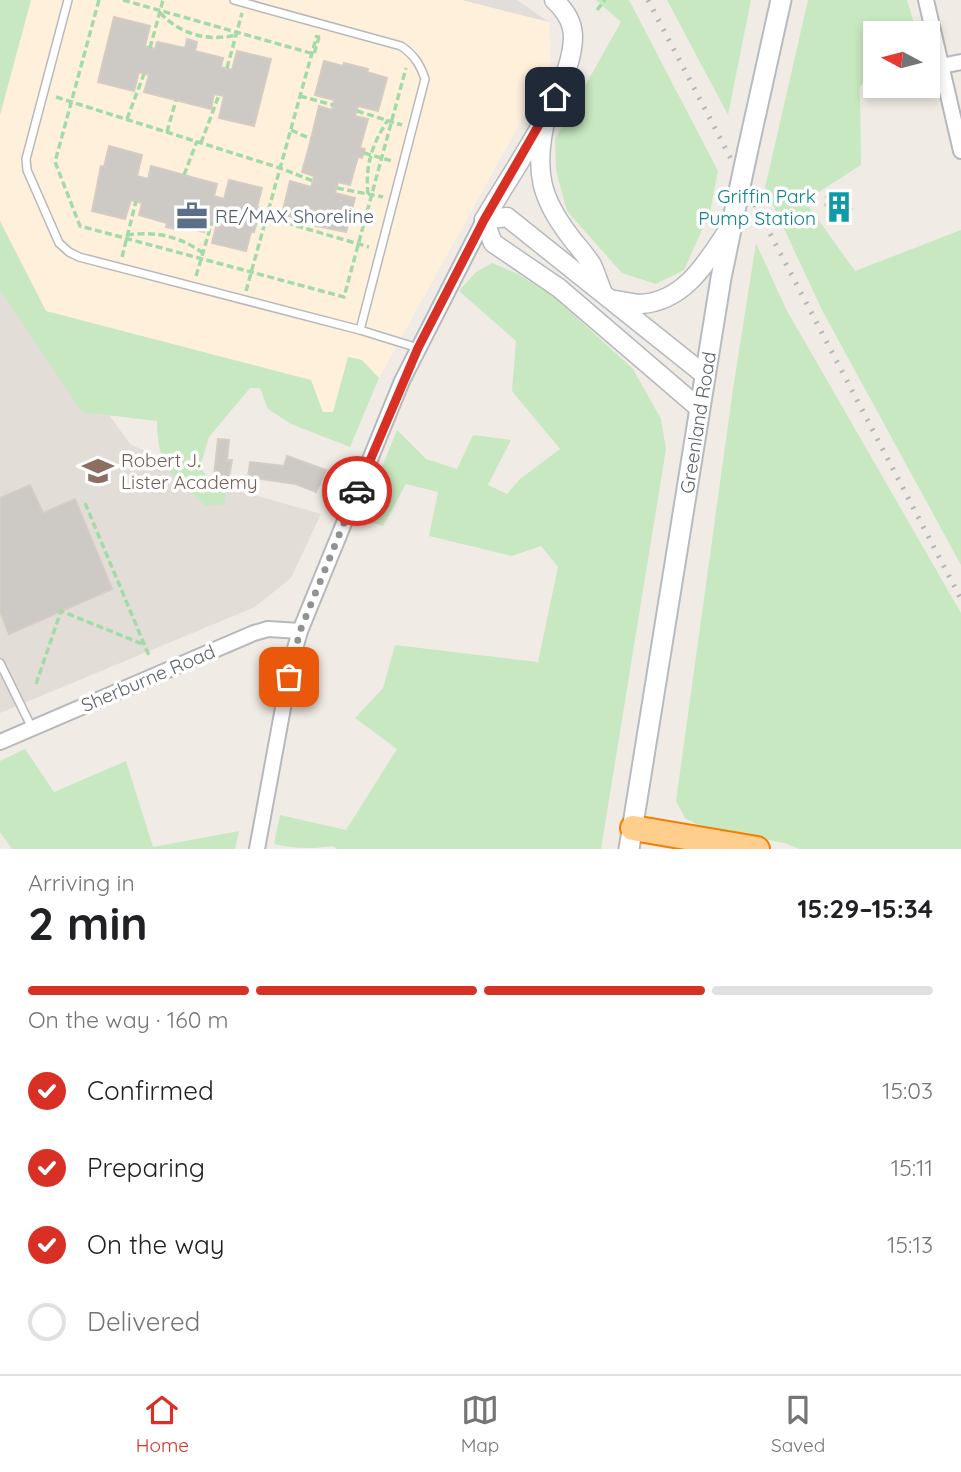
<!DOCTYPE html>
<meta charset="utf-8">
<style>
:root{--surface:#fff;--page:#f6f6f6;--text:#202124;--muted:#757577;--line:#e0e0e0;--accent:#d93025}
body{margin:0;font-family:Quicksand,sans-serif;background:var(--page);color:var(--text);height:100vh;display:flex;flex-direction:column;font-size:26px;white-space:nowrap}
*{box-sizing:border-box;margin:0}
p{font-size:23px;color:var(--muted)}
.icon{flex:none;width:38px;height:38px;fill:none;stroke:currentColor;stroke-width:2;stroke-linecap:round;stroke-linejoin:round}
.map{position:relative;height:849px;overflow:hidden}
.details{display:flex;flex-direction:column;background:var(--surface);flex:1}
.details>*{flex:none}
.needle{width:46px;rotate:277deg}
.fabs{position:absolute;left:863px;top:21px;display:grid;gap:14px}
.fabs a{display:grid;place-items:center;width:77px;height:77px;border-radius:0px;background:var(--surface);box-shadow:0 4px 10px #0003;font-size:35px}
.pin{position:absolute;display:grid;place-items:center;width:60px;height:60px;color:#fff;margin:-30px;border-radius:14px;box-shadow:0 4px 10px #0006}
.courier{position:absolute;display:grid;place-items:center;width:70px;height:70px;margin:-35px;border:5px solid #d93025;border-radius:50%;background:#fff;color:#222;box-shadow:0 2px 9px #0007}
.headline em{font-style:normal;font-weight:700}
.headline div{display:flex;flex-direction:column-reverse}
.headline{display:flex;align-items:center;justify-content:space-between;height:119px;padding:0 28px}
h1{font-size:46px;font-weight:700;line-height:52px}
.bar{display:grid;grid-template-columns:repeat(4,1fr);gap:10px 7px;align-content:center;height:84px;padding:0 28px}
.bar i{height:9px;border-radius:5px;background:var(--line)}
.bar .active{background:var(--accent)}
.bar p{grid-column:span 4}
ol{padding:0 28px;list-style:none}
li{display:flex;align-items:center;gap:21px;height:77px}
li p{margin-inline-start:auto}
li .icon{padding:7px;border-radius:50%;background:var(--accent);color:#fff;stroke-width:4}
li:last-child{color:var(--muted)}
li i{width:38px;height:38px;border:4px solid var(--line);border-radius:50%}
.tab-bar{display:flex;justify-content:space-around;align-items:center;height:98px;border-top:2px solid var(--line);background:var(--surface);font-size:19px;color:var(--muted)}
.tab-bar a{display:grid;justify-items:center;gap:4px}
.tab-bar .active{color:var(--accent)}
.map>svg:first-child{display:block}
</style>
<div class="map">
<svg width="961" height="849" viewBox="0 0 961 849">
<rect width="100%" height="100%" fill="#f0ece5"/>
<path fill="#fff0db" d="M 31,0 L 462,0 L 549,22 L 551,67 L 379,378 L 362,360 L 333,413 L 322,412 L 311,380 L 46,311 L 0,221 L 0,115 Z"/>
<path fill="#e1ded9" d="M 462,0 L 517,0 L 549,22 Z"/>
<path fill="#e2ddd6" d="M 0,267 L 131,445 L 261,497 L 321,514 L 291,578 L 255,607 L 0,713 Z"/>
<g fill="#c8e8c1">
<path d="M 0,0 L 31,0 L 0,115 Z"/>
<path d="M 596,0 L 629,0 L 718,171 L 710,212 L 684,270 L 656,284 L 622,273 L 567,211 L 556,170 L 555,139 L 621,22 Z"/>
<path d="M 667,0 L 751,0 L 728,115 Z"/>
<path d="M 808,0 L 907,0 L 917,33 L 875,33 L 875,73 L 860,86 L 861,165 L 805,201 L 855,271 L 961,230 L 961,565 L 823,312 L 765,188 Z"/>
<path d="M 0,221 L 46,311 L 311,380 L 323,412 L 333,412 L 348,357 L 362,360 L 379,378 L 350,447 L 291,424 L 268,409 L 260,388 L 250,388 L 209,437 L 200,467 L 213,485 L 227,489 L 224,505 L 206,506 C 173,476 157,468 157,421 L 82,412 L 0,290 Z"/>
<path d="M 756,243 L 786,309 L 961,613 L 961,849 L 800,849 L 784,843 L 714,830 L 696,824 L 685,818 L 676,801 L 733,389 Z"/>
<path d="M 492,263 L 518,274 L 553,296 L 633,369 L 661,419 L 666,449 L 601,849 L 337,849 L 333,846 C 314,849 293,849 274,844 L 280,815 L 346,830 L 397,749 L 355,718 L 383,688 L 395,645 L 538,662 L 558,567 L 541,546 L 512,556 L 429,536 L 438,492 L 406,484 L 383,526 L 361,519 L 397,430 L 426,459 L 457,469 L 473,435 L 511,440 L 488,485 L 507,494 L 520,479 L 560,449 L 512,391 L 516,341 L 459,291 L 476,272 Z"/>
<path d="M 25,749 L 54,792 L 126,761 L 153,847 L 239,831 L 235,849 L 12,849 L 0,832 L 0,761 Z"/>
</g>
<g fill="#cdc9c4" stroke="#d5ccc3" stroke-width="2">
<path d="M 114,17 L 150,26 L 145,46 L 155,49 L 157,42 L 185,48 L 187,39 L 197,42 L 195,51 L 223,58 L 221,67 L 232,70 L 237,51 L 271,59 L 254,126 L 219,118 L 224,96 L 214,94 L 211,109 L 144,92 L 149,75 L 139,72 L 134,91 L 98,82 Z"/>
<path d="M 324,61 L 343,66 L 344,63 L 368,69 L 367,72 L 387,78 L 378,111 L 358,106 L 355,116 L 368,119 L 360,148 L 365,149 L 364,153 L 362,158 L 358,157 L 350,185 L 338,182 L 335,193 L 355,198 L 346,232 L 302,223 L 303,220 L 282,214 L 290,181 L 311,187 L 313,181 L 314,176 L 302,172 L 311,139 L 319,106 L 332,110 L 334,100 L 315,95 Z"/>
<path d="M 109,146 L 142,155 L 137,176 L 148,179 L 151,166 L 217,184 L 214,196 L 224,199 L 229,180 L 262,188 L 257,207 L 261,208 L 254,232 L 251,232 L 246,251 L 212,243 L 217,223 L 208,220 L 204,232 L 176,225 L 175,229 L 166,227 L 167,223 L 139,215 L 142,203 L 131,200 L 125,219 L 92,211 L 101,166 L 104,167 Z"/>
<path d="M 831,192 L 839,200 L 842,197 L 852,209 L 839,221 L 825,205 L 829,202 L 826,197 Z"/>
<path d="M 218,439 L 229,440 L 227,460 L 232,460 L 229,477 L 214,476 Z"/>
<path d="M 287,456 L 326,470 L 316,492 L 296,484 L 248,477 L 250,462 L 284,466 Z"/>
<path d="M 30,485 L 43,513 L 75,499 L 112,589 L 9,634 L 0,611 L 0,498 Z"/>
</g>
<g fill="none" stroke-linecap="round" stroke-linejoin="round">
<defs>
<g id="service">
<path d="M 68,0 L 26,159 L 27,170 L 59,243 L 69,252 L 79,257 L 360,330 L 418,348"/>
<path d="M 234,0 L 401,46 C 414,55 420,64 425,79 L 360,330"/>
<path d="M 0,663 L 32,728"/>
</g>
<g id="minor">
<path d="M 926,0 L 961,151"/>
<path d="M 941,66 L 961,62"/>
<path d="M 0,742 L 254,633 L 268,629 L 300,631"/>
<path d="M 257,849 L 292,659 L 300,631 L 402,381 L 484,220"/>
</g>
<g id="tertiary">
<path d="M 544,127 C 535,172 541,198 569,235 C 576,245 586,255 592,265 C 596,274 599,283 602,291"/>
<path d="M 484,220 L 493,243 L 559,288 L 700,409"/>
<path d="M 484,220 L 507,217 L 706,376"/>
<path d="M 484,220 C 510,174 573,88 573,37 C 573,22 565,10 554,0"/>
<path d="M 614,300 C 623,301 633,304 641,304 C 686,301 708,260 730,227"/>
</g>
<g id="secondary">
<path d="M 748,149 L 781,0"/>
<path id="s1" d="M 629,849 L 721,278 L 736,205"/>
</g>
<path id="motorway" d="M 633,828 L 757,849"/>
</defs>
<use href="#service" stroke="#b6b9bc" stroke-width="10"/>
<use href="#minor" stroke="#b6b9bc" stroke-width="18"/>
<use href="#tertiary" stroke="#b6b9bc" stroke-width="21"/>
<use href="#secondary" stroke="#b6bbc0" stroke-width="23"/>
<use href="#motorway" stroke="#f57d00" stroke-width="28"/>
<g stroke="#a3dba8" stroke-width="3.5" stroke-dasharray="7 3.5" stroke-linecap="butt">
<path d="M 99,0 L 55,162 L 80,226 L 344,297 L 406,68"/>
<path d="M 123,0 L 314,54 L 319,37 L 322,38"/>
<path d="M 597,10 L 605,0"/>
<path d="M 160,13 C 181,34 206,42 236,35"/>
<path d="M 150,48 L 163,0"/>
<path d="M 227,68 L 242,13"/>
<path d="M 300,96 L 333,105"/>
<path d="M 56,97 L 280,168 L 313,181"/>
<path d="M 357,111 L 402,125"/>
<path d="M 127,119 L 144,74"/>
<path d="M 291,130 L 311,139"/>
<path d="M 167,132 L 176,100"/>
<path d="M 201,143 L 219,95"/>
<path d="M 364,153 L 392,161"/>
<path d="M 184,175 L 197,141"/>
<path d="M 337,188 L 383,197"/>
<path d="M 368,194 C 365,166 372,144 388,120"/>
<path d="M 266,217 L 369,247"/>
<path d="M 127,235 C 156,231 179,236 203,253"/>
<path d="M 122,257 L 136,201"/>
<path d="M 196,276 L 212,222"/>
<path d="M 246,291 L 317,35"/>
<path d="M 85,503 L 150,658"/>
<path d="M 36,684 L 61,611 L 145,645"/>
</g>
<use href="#service" stroke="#fff" stroke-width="7"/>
<use href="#minor" stroke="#fff" stroke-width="14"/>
<use href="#tertiary" stroke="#fff" stroke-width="18"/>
<use href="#secondary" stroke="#fff" stroke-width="19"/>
<use href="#motorway" stroke="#ffce8d" stroke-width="24"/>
<path stroke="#b4b5b6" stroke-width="5" stroke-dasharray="2 9" stroke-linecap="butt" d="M 648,0 L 961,599"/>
<defs>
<path id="secondary-bridge" d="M 736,205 L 748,149"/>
</defs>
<use href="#secondary-bridge" stroke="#b6bbc0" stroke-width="23" stroke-linecap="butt"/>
<use href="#secondary-bridge" stroke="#fff" stroke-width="19"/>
</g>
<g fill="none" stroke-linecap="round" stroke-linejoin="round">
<path stroke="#909392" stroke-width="7" stroke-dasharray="0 12.6" d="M 289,677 L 300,631 L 357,491"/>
<path stroke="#d93025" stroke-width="9" d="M 357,491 L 418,348 L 484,220 L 555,97"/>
</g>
<defs>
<symbol id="building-bare" viewBox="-9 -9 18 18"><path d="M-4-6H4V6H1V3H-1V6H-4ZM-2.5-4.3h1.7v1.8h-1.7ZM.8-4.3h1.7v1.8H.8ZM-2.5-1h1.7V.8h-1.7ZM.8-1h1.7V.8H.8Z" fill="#0f9aa8" stroke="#fff" stroke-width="2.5" paint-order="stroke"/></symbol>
<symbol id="office-bare" viewBox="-9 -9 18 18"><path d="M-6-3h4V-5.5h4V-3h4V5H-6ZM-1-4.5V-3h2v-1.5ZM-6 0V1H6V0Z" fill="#5c6f8a" stroke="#fff" stroke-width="2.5" paint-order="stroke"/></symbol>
<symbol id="school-bare" viewBox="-9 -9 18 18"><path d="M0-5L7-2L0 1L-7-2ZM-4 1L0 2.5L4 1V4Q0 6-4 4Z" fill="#8d6e63" stroke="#fff" stroke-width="2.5" paint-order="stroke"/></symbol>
</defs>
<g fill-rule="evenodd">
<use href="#building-bare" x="817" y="185" width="44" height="44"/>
<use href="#office-bare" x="170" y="194" width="44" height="44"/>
<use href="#school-bare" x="76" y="449" width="44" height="44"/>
</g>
<g text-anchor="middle" stroke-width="7" stroke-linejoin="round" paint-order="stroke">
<g font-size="19" fill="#0d838f" stroke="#fff" text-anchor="end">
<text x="816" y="203">Griffin Park<tspan x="816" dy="22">Pump Station</tspan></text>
</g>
<g font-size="19" fill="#4e5e75" stroke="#fff" text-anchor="start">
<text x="215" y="223">RE/MAX Shoreline</text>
</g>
<g font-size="19" fill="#5d6366" stroke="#fff">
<text dy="7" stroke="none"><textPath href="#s1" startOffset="432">Greenland Road</textPath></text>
<text transform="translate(148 678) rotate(-23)" y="7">Sherburne Road</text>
</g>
<g font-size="19" fill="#785e54" stroke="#fff" text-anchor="start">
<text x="121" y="467">Robert J.<tspan x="121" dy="22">Lister Academy</tspan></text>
</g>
</g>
</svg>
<div class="fabs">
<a><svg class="needle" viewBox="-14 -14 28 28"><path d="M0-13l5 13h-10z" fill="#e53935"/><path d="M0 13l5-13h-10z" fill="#757577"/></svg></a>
</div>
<div class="pin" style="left:289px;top:677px;background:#ea580c"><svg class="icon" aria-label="bag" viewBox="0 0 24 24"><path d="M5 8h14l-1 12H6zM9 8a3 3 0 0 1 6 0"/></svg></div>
<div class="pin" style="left:555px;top:97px;background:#1f2937"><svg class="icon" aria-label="home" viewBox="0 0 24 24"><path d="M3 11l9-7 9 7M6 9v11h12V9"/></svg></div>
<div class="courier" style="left:357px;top:491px"><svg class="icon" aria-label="car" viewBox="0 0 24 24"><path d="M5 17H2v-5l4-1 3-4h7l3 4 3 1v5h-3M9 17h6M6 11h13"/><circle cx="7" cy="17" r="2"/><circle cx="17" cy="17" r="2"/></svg></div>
</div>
<section class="details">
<div class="headline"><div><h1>2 min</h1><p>Arriving in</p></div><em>15:29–15:34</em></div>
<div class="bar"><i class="active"></i><i class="active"></i><i class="active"></i><i></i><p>On the way · 160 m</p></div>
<ol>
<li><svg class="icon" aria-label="check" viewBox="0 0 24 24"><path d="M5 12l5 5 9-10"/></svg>Confirmed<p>15:03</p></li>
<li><svg class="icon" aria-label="check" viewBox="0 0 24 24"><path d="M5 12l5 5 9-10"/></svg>Preparing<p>15:11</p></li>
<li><svg class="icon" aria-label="check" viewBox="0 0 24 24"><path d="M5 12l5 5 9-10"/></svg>On the way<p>15:13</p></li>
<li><i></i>Delivered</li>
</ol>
</section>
<nav class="tab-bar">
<a class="active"><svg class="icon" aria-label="home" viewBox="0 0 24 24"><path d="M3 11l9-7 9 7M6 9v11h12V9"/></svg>Home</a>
<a><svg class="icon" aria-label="map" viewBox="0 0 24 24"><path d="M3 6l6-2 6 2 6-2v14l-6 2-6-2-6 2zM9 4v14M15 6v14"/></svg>Map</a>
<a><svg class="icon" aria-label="saved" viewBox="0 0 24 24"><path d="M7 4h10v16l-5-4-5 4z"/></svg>Saved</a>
</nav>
